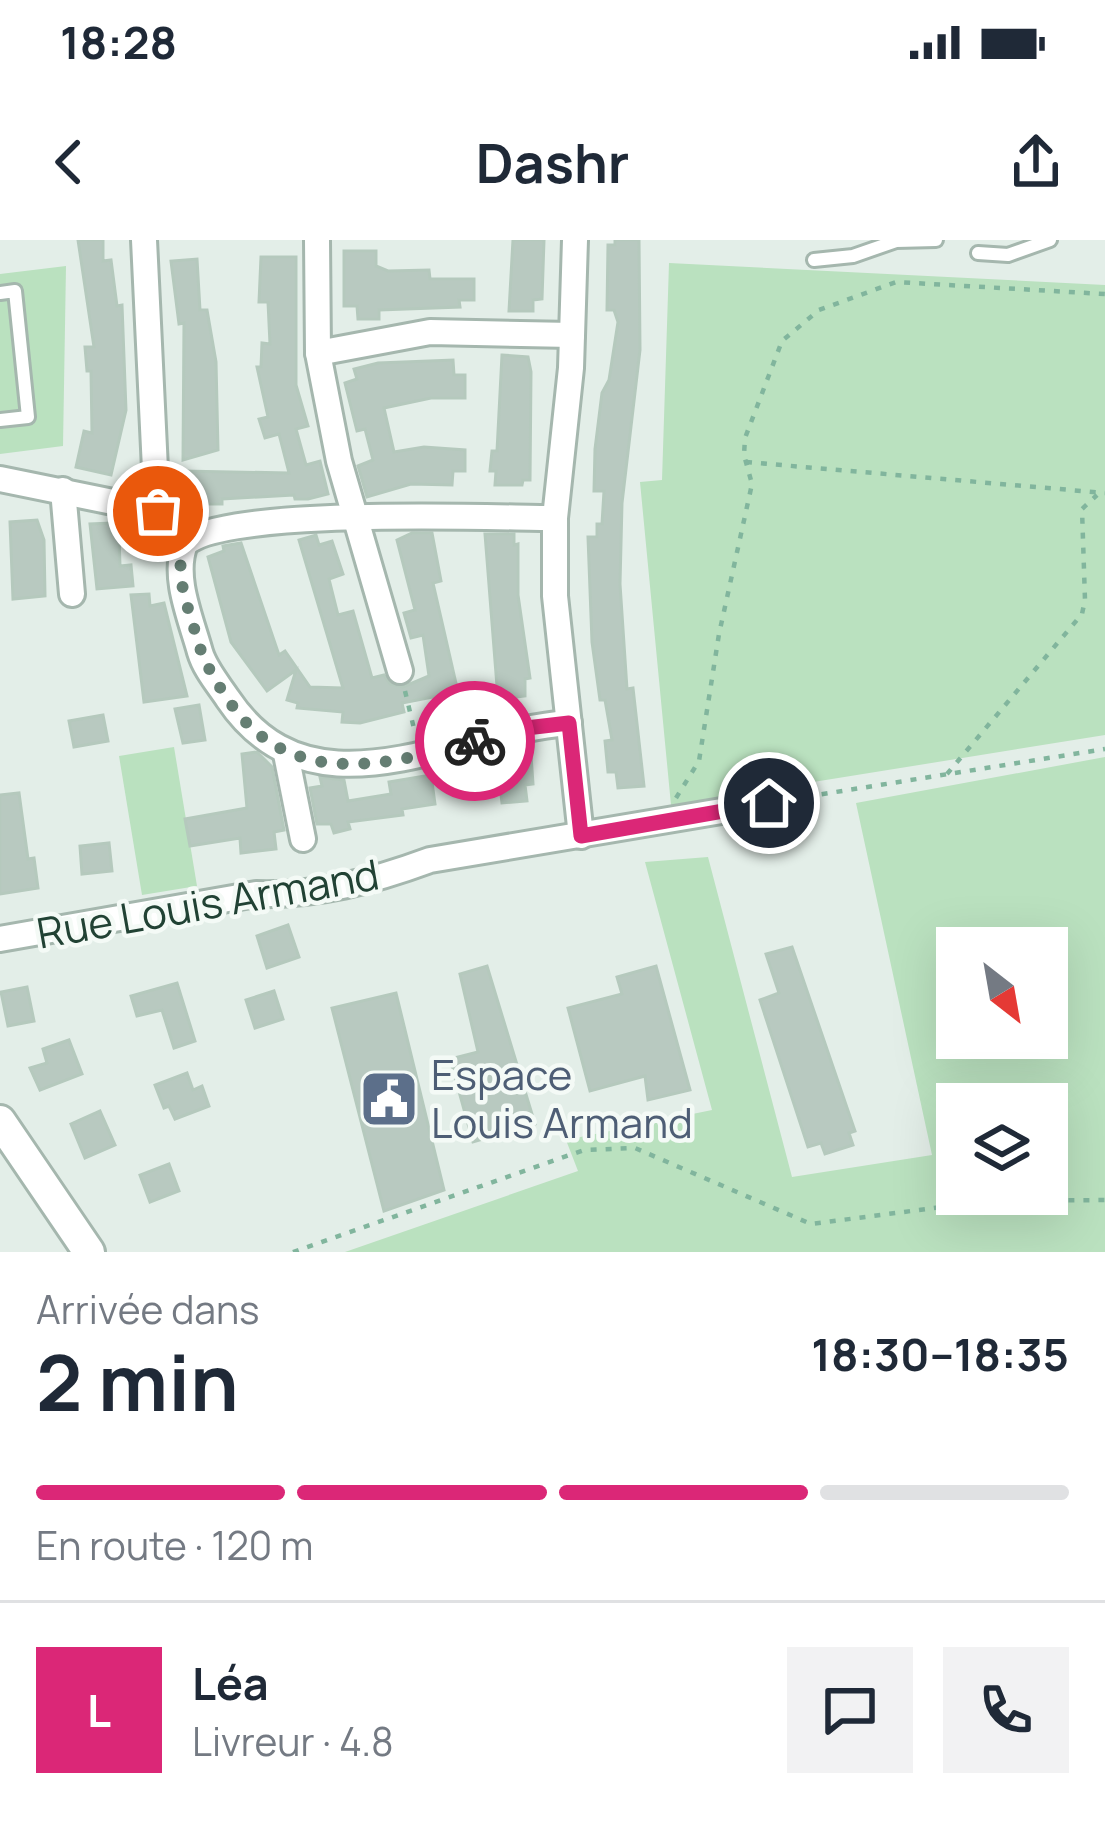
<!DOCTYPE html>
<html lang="fr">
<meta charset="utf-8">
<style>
:root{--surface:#fff;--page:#f2f2f3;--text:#1f2937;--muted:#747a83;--line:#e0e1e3;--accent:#db2777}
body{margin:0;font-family:Manrope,sans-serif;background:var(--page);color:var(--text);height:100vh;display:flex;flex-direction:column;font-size:45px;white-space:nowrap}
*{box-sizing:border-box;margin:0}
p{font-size:39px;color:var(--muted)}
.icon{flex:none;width:66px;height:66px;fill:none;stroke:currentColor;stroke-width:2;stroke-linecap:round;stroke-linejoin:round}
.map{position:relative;height:1012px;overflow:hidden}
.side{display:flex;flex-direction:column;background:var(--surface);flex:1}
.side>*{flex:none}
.needle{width:78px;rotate:149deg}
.buttons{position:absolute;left:936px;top:687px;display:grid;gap:24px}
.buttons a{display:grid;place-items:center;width:132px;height:132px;border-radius:0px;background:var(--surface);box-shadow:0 12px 48px #0002;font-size:60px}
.pin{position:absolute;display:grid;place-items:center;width:102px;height:102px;color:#fff;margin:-51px;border:6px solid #fff;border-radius:50%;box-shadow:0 3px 12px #0007}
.courier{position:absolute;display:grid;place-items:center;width:120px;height:120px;margin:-60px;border:9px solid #db2777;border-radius:50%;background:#fff;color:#222;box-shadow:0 3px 15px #0007}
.summary em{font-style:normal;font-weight:700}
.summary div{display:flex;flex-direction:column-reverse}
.summary{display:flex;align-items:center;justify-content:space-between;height:204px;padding:0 36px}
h1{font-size:78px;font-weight:700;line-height:90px}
.bar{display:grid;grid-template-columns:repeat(4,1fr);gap:18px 12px;align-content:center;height:144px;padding:0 36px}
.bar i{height:15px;border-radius:9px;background:var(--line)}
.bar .current{background:var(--accent)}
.bar p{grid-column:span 4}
.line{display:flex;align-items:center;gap:30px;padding:0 36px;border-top:3px solid var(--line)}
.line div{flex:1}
.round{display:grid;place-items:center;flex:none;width:126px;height:126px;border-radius:0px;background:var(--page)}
.status{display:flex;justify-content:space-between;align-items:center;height:84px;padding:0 60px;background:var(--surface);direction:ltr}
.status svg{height:33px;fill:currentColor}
header{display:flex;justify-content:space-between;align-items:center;height:156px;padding:0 36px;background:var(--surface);font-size:54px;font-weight:700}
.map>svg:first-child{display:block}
</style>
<div class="status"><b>18:28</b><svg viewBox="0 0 49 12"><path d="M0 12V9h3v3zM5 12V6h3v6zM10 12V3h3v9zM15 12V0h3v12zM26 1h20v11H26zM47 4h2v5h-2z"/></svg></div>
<header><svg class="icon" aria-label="back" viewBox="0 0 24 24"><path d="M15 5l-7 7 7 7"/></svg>Dashr<svg class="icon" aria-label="share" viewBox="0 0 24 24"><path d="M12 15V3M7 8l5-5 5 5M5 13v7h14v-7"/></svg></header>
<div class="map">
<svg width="1105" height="1012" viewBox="0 0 1105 1012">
<rect width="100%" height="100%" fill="#e3eee8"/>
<g fill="#bae1bf" fill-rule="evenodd">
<path d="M 669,23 L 1105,45 L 1105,495 L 671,565 L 640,242 L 662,240 Z"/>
<path d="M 66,26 L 63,206 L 0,214 L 0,34 Z"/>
<path d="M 174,507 L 197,646 L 142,655 L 119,516 Z"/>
<path d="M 1105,517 L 1105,1012 L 345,1012 L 578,931 L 566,900 L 712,870 L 645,622 L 708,617 L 792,937 L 932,915 L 856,563 ZM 957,708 L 1047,708 L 1047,798 L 957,798 ZM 957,864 L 1047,864 L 1047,954 L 957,954 Z"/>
</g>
<g fill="#b8c9c0" stroke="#b5c9bd" stroke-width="3">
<path d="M 78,0 L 103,0 L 103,21 L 111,20 L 117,66 L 122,65 L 126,170 L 111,235 L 76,227 L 84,191 L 92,193 L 91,131 L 87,131 L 85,107 L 94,107 Z"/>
<path d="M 513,0 L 544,0 L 542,59 L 533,60 L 533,71 L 509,71 Z"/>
<path d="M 615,0 L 639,0 L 640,110 L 622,263 L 620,344 L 627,449 L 633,448 L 644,546 L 618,548 L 616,532 L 608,532 L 605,501 L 612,500 L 605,460 L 600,460 L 592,402 L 588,297 L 597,297 L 597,284 L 602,284 L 604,251 L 594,251 L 595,209 L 602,153 L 609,140 L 618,82 L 614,70 L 607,70 L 608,5 L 615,5 Z"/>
<path d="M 344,11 L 376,11 L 376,26 L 388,31 L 429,30 L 430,39 L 474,39 L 474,60 L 459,60 L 460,67 L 379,70 L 379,79 L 358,79 L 357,66 L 344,66 Z"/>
<path d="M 261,17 L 296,17 L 296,145 L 308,186 L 296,189 L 306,225 L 320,221 L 328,254 L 308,259 L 295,259 L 294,255 L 222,259 L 222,264 L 198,264 L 197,252 L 184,252 L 183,231 L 289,233 L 279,194 L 265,198 L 259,179 L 268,177 L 257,127 L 261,127 L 262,103 L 270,104 L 268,62 L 259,62 Z"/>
<path d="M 197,19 L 200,70 L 207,70 L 216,122 L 218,210 L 183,220 L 184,83 L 179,84 L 171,21 Z"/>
<path d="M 502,115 L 528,117 L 531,132 L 530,240 L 523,240 L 522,245 L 495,245 L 496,231 L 490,231 L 492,211 L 497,211 Z"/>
<path d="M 453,120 L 454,135 L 465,135 L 465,158 L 431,158 L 384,168 L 394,212 L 424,207 L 465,210 L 465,231 L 453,231 L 452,245 L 411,244 L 367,257 L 358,226 L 373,220 L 365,189 L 357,191 L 345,143 L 357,139 L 354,129 L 378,123 Z"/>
<path d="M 37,280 L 44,300 L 45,356 L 13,359 L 10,282 Z"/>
<path d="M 111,283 L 112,294 L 119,294 L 120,326 L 131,325 L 133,346 L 97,349 L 90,284 Z"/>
<path d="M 412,293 L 432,293 L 441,341 L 433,343 L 458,452 L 402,463 L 404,472 L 360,483 L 342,482 L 343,472 L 297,468 L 298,463 L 287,460 L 296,430 L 267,451 L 231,402 L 208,317 L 224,311 L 223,306 L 241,303 L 279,415 L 285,411 L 310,447 L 343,448 L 299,300 L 316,295 L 319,305 L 332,301 L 343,334 L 329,339 L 338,375 L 353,371 L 372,438 L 384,435 L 390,444 L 403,447 L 429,436 L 423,395 L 411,398 L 404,373 L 415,370 L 397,300 Z"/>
<path d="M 485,294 L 514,294 L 514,305 L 518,304 L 518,355 L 530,438 L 525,439 L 525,456 L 498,459 Z"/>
<path d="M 149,354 L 150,366 L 164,363 L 187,456 L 144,462 L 131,355 Z"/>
<path d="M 199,465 L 205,500 L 183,503 L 175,469 Z"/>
<path d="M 103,475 L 108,501 L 74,507 L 69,481 Z"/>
<path d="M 522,507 L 524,517 L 531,515 L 533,544 L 525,545 L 527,561 L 502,563 L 496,513 Z"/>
<path d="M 257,512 L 272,527 L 284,590 L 274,592 L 276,609 L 241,613 L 240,598 L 190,606 L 185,579 L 247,568 L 242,514 Z"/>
<path d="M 431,535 L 435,564 L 402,569 L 403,575 L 348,582 L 350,589 L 334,593 L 331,584 L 317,584 L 310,548 L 322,546 L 320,537 L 344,540 L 348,561 L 391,554 L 389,542 Z"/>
<path d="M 19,553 L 28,619 L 34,618 L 38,648 L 0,654 L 0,555 Z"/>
<path d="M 109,603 L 112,631 L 82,634 L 80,606 Z"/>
<path d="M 288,685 L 299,717 L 267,728 L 257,696 Z"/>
<path d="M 792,707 L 855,891 L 849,893 L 853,905 L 825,914 L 821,903 L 808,907 L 760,760 L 779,753 L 766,714 Z"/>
<path d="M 487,726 L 535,884 L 473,902 L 450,819 L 478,812 L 460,734 Z"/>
<path d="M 656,726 L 690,850 L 648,860 L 645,836 L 590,851 L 568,768 L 622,754 L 617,737 Z"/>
<path d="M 177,743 L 195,801 L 174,808 L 162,770 L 137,776 L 131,756 Z"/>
<path d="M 27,747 L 34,781 L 8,786 L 1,752 Z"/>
<path d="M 274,751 L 283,779 L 255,788 L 246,760 Z"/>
<path d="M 396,753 L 444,950 L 384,971 L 332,768 Z"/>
<path d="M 69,800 L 82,834 L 40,850 L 30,828 L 47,823 L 43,809 Z"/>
<path d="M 187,833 L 193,850 L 202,846 L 209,866 L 175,879 L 169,866 L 164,868 L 155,845 Z"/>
<path d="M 100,871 L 115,905 L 85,918 L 71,884 Z"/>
<path d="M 169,924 L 179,951 L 150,962 L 140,935 Z"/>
</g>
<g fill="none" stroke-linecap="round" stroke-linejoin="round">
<defs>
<g id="service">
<path d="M 978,13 L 1008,15 L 1050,0"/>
<path d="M 814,20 L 853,16 L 896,1 L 936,0"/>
<path d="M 0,53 L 15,51 L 28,177 L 0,180"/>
</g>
<g id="minor">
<path d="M 144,0 L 157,271 L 185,304 C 172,337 191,379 200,412 C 205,429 218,444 228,459 C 312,584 454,491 569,483"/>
<path d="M 317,0 L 318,113 L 339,221 L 400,431"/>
<path d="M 575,0 L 571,128 L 555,278 L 555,356 L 581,596"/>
<path d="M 318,113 L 430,92 L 572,95"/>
<path d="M 0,239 L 157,271"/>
<path d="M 63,250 L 72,354"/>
<path d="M 185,304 C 223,267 491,278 555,278"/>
<path d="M 286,514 L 303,599"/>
<path d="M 0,699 L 256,654 C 317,656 373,641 430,620 L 769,563"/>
</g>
<path id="tertiary" d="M 0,881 L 89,1012"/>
</defs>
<use href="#service" stroke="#a5b7ae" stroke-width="18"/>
<use href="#minor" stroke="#a5b7ae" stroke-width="30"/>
<use href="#tertiary" stroke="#a5b7ae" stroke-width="36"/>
<g stroke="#81b59d" stroke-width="4.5" stroke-dasharray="6 9" stroke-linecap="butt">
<path d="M 746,222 L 1105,253"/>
<path d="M 405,451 L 415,493"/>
<path d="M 947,534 L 1082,374 L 1085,360 L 1082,269 L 1097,255"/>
<path d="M 676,558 L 699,521 L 719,394 L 752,244 L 744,215 L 745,198 L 782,101 L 819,70 L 896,42 L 1105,54"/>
<path d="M 792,559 L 1105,509"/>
<path d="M 293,1012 L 584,910 L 635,908 L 811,984 L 988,961 L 1105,960"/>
</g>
<use href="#service" stroke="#fff" stroke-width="12"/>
<use href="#minor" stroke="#fff" stroke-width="24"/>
<use href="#tertiary" stroke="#fff" stroke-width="30"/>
</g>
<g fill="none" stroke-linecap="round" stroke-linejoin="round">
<path stroke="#657e73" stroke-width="12" stroke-dasharray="0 21.6" d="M 158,271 L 185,304 C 173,332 188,366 196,395 C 203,421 214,439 229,461 C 289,550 387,526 475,501"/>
<path stroke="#db2777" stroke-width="15" d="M 475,501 L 509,490 L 569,483 L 581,596 L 769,563"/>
</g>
<defs>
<symbol id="civic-square" viewBox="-11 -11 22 22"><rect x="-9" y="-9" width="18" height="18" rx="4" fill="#5c6f8a" stroke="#f4faf6"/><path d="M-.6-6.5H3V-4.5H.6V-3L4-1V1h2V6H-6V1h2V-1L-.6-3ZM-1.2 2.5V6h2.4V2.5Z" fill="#fff"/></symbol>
</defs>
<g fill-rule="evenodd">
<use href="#civic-square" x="356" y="826" width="66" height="66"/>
</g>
<g text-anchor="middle" stroke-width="9" stroke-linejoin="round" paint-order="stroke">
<g font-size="42" fill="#214234" stroke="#f4faf6">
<text transform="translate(208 664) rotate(-10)" y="15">Rue Louis Armand</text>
</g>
<g font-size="42" fill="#4e5e75" stroke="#f4faf6" text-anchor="start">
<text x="431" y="850">Espace<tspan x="431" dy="48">Louis Armand</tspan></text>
</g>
</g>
</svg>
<div class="buttons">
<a><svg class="needle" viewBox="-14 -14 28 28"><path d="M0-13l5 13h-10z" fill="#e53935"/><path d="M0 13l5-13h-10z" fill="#747a83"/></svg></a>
<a><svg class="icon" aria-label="layers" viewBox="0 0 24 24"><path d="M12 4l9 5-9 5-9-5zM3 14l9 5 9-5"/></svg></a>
</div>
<div class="pin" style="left:158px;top:271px;background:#ea580c"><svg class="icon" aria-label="bag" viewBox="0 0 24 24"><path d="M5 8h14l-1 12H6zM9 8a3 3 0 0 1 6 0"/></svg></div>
<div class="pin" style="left:769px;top:563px;background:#1f2937"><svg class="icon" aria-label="home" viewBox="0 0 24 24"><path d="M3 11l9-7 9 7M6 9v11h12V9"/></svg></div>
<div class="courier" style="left:475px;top:501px"><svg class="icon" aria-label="bike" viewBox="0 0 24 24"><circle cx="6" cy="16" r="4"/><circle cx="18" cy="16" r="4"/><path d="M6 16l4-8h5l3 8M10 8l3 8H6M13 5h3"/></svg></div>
</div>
<section class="side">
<div class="summary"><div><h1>2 min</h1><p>Arrivée dans</p></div><em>18:30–18:35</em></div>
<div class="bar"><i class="current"></i><i class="current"></i><i class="current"></i><i></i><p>En route · 120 m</p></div>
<div class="line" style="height:216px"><b class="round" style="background:var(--accent);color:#fff">L</b><div><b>Léa</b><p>Livreur · 4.8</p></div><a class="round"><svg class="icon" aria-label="chat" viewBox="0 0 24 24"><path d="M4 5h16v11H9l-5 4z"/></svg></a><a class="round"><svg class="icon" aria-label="phone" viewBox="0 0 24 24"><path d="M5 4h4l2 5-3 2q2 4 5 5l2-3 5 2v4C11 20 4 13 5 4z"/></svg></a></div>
</section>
